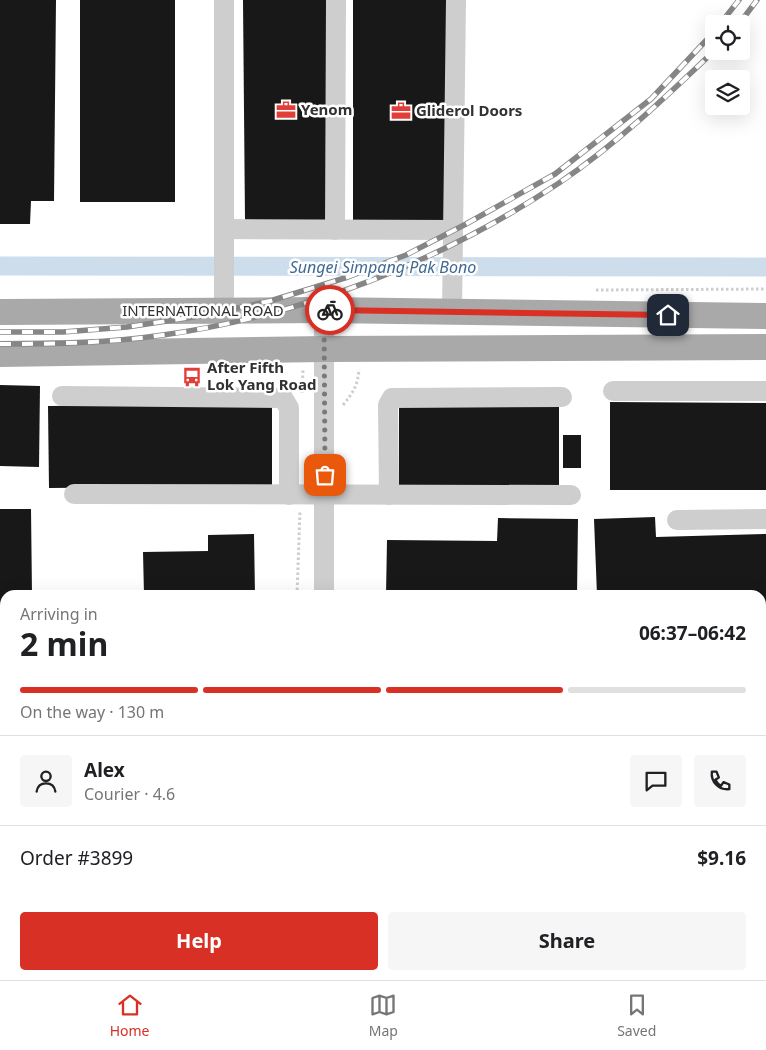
<!DOCTYPE html>
<meta charset="utf-8">
<style>
:root{--surface:#fff;--page:#f6f6f6;--text:#202124;--muted:#757577;--line:#e0e0e0;--accent:#d93025}
body{margin:0;font-family:"Noto Sans",sans-serif;background:var(--page);color:var(--text);height:100vh;display:flex;flex-direction:column;font-size:19px;white-space:nowrap}
*{box-sizing:border-box;margin:0}
p{font-size:16px;color:var(--muted)}
.icon{flex:none;width:28px;height:28px;fill:none;stroke:currentColor;stroke-width:2;stroke-linecap:round;stroke-linejoin:round}
.map{position:relative;flex:1;overflow:hidden}
.side{position:absolute;left:0px;top:590px;width:766px;height:390px;display:flex;flex-direction:column;background:var(--surface);border-radius:15px 15px 0 0;box-shadow:0 5px 20px #0002}
.side>*{flex:none}
.tools{position:absolute;left:705px;top:15px;display:grid;gap:10px}
.tools a{display:grid;place-items:center;width:45px;height:45px;border-radius:5px;background:var(--surface);box-shadow:0 5px 20px #0002;font-size:25px}
.pin{position:absolute;display:grid;place-items:center;width:42px;height:42px;color:#fff;margin:-21px;border-radius:10px;box-shadow:0 2px 8px #0006}
.courier{position:absolute;display:grid;place-items:center;width:50px;height:50px;margin:-25px;border:4px solid #d93025;border-radius:50%;background:#fff;color:#222;box-shadow:0 1px 6px #0007}
.overview em{font-style:normal;font-weight:700}
.overview div{display:flex;flex-direction:column-reverse}
.overview{display:flex;align-items:center;justify-content:space-between;height:85px;padding:0 20px}
h1{font-size:32px;font-weight:700;line-height:38px}
.bar{display:grid;grid-template-columns:repeat(4,1fr);gap:8px 5px;align-content:center;height:60px;padding:0 20px}
.bar i{height:6px;border-radius:4px;background:var(--line)}
.bar .selected{background:var(--accent)}
.bar p{grid-column:span 4}
.line{display:flex;align-items:center;gap:12px;padding:0 20px;border-top:1px solid var(--line)}
.line div{flex:1}
.round{display:grid;place-items:center;flex:none;width:52px;height:52px;border-radius:5px;background:var(--page)}
.action{display:flex;gap:10px;margin-top:auto;padding:10px 20px}
.action a{flex:1;height:58px;border-radius:5px;background:var(--accent);color:#fff;font-size:20px;font-weight:700;line-height:58px;text-align:center}
.action a+a{background:var(--page);color:var(--text)}
.tabs{display:flex;justify-content:space-around;align-items:center;height:70px;border-top:1px solid var(--line);background:var(--surface);font-size:14px;color:var(--muted)}
.tabs a{display:grid;justify-items:center;gap:2px}
.tabs .selected{color:var(--accent)}
.map>svg:first-child{display:block}
</style>
<div class="map">
<svg width="766" height="980" viewBox="0 0 766 980">
<rect width="100%" height="100%" fill="#fff"/>
<g fill="none" stroke-linecap="round" stroke-linejoin="round">
<path stroke="#cdddec" stroke-width="19" d="M 0,266 L 766,267"/>
</g>
<g fill="#181818">
<path d="M 0,0 L 56,0 L 54,201 L 31,201 L 30,224 L 0,224 Z"/>
<rect x="80" y="0" width="95" height="202"/>
<path d="M 243,0 L 328,0 L 329,220 L 245,221 Z"/>
<rect x="353" y="0" width="96" height="222"/>
<path d="M 0,385 L 40,386 L 39,467 L 0,466 Z"/>
<path d="M 610,402 L 766,403 L 766,490 L 610,490 Z"/>
<path d="M 559,403 L 559,488 L 399,488 L 399,404 Z"/>
<path d="M 272,404 L 272,486 L 49,488 L 48,406 Z"/>
<rect x="563" y="435" width="18" height="33"/>
<path d="M 0,509 L 31,509 L 32,595 L 5,595 L 5,616 L 0,616 Z"/>
<path d="M 655,517 L 656,537 L 766,534 L 766,608 L 761,609 L 761,595 L 597,595 L 594,519 Z"/>
<path d="M 498,518 L 578,519 L 577,595 L 386,595 L 387,540 L 497,541 Z"/>
<path d="M 254,534 L 255,595 L 144,595 L 143,552 L 208,551 L 208,535 Z"/>
<rect x="0" y="637" width="5" height="102"/>
<rect x="761" y="645" width="5" height="89"/>
<rect x="0" y="758" width="5" height="106"/>
<rect x="761" y="766" width="5" height="86"/>
<rect x="761" y="890" width="5" height="82"/>
<path d="M 123,975 L 268,975 L 268,978 Z"/>
</g>
<g fill="none" stroke-linecap="round" stroke-linejoin="round">
<g stroke="#cecece" stroke-width="3" stroke-dasharray="2.5 2.5" stroke-linecap="butt">
<path d="M 596,290 L 766,289"/>
<path d="M 302,393 L 303,369"/>
<path d="M 343,405 C 353,393 358,385 359,369"/>
<path d="M 297,595 L 300,511"/>
<path d="M 294,980 L 294,975"/>
</g>
<g stroke="#cecece" stroke-width="20">
<path d="M 224,0 L 224,311"/>
<path d="M 224,229 L 453,230"/>
<path d="M 335,230 L 336,0"/>
<path d="M 452,312 L 456,0"/>
<path d="M 613,391 L 766,391"/>
<path d="M 62,396 L 283,398 L 289,408 L 289,495"/>
<path d="M 74,494 L 571,495"/>
<path d="M 389,495 L 388,405 L 392,398 L 562,397"/>
<path d="M 677,520 L 766,519"/>
<path d="M 324,595 L 324,310"/>
<path d="M 761,637 L 766,638"/>
<path d="M 761,755 L 766,755"/>
<path d="M 761,871 L 766,871"/>
<path d="M 324,975 L 324,980"/>
</g>
<g stroke="#a9a9a9" stroke-width="26">
<path d="M 0,312 L 324,310 L 766,316"/>
<path d="M 0,354 L 325,349 L 766,347"/>
</g>
<defs>
<g id="rail">
<path d="M 720,24 L 739,0"/>
<path d="M 739,24 L 757,0"/>
<path d="M 0,332 L 63,332 L 127,327 L 200,316 L 270,301 L 348,277 L 406,255 L 466,224 L 555,174 L 651,99 L 714,32"/>
<path d="M 0,344 C 55,344 109,343 163,335 C 305,315 440,262 559,183 C 615,145 665,98 714,51"/>
</g>
</defs>
<use href="#rail" stroke="#868686" stroke-width="5.5"/>
<use href="#rail" stroke="#fff" stroke-width="4" stroke-dasharray="11" stroke-linecap="butt"/>
</g>
<g fill="none" stroke-linecap="round" stroke-linejoin="round">
<path stroke="#797979" stroke-width="5" stroke-dasharray="0 9" d="M 325,475 L 324,310 L 330,310"/>
<path stroke="#d93025" stroke-width="6" d="M 330,310 L 668,315"/>
</g>
<defs>
<symbol id="office-bare" viewBox="-9 -9 18 18"><path d="M-6-3h4V-5.5h4V-3h4V5H-6ZM-1-4.5V-3h2v-1.5ZM-6 0V1H6V0Z" fill="#e23e39" stroke="#fff" stroke-width="2.5" paint-order="stroke"/></symbol>
<symbol id="bus-bare" viewBox="-9 -9 18 18"><path d="M-5-6H5V4H4V6H2V4H-2V6H-4V4H-5ZM-3.5-4V0h7V-4ZM-3.5 1.2v1.5H-2V1.2ZM2 1.2v1.5H3.5V1.2Z" fill="#e23e39" stroke="#fff" stroke-width="2.5" paint-order="stroke"/></symbol>
</defs>
<g fill-rule="evenodd">
<use href="#office-bare" x="272" y="96" width="28" height="28"/>
<use href="#office-bare" x="387" y="97" width="28" height="28"/>
<use href="#bus-bare" x="178" y="363" width="28" height="28"/>
</g>
<g text-anchor="middle" stroke-width="5" stroke-linejoin="round" paint-order="stroke">
<g font-size="15" font-weight="bold" fill="#313131" stroke="#fff" text-anchor="start">
<text x="301" y="115">Yenom</text>
<text x="416" y="116">Gliderol Doors</text>
<text x="207" y="373">After Fifth<tspan x="207" dy="17">Lok Yang Road</tspan></text>
</g>
<g font-size="15" fill="#313131" stroke="#fff">
<text x="203" y="316">INTERNATIONAL ROAD</text>
</g>
<g font-size="16" font-style="italic" fill="#406a92" stroke="#fff">
<text x="383" y="273">Sungei Simpang Pak Bono</text>
</g>
</g>
</svg>
<div class="tools">
<a><svg class="icon" aria-label="locate" viewBox="0 0 24 24"><circle cx="12" cy="12" r="6"/><path d="M12 2v4M12 18v4M2 12h4M18 12h4"/></svg></a>
<a><svg class="icon" aria-label="layers" viewBox="0 0 24 24"><path d="M12 4l9 5-9 5-9-5zM3 14l9 5 9-5"/></svg></a>
</div>
<div class="pin" style="left:325px;top:475px;background:#ea580c"><svg class="icon" aria-label="bag" viewBox="0 0 24 24"><path d="M5 8h14l-1 12H6zM9 8a3 3 0 0 1 6 0"/></svg></div>
<div class="pin" style="left:668px;top:315px;background:#1f2937"><svg class="icon" aria-label="home" viewBox="0 0 24 24"><path d="M3 11l9-7 9 7M6 9v11h12V9"/></svg></div>
<div class="courier" style="left:330px;top:310px"><svg class="icon" aria-label="bike" viewBox="0 0 24 24"><circle cx="6" cy="16" r="4"/><circle cx="18" cy="16" r="4"/><path d="M6 16l4-8h5l3 8M10 8l3 8H6M13 5h3"/></svg></div>
<section class="side">
<div class="overview"><div><h1>2 min</h1><p>Arriving in</p></div><em>06:37–06:42</em></div>
<div class="bar"><i class="selected"></i><i class="selected"></i><i class="selected"></i><i></i><p>On the way · 130 m</p></div>
<div class="line" style="height:90px"><a class="round"><svg class="icon" aria-label="person" viewBox="0 0 24 24"><circle cx="12" cy="8" r="4"/><path d="M4 21q1-7 8-7t8 7"/></svg></a><div><b>Alex</b><p>Courier · 4.6</p></div><a class="round"><svg class="icon" aria-label="chat" viewBox="0 0 24 24"><path d="M4 5h16v11H9l-5 4z"/></svg></a><a class="round"><svg class="icon" aria-label="phone" viewBox="0 0 24 24"><path d="M5 4h4l2 5-3 2q2 4 5 5l2-3 5 2v4C11 20 4 13 5 4z"/></svg></a></div>
<div class="line" style="height:65px"><div>Order #3899</div><b>$9.16</b></div>
<div class="action"><a>Help</a><a>Share</a></div>
</section>
</div>
<nav class="tabs">
<a class="selected"><svg class="icon" aria-label="home" viewBox="0 0 24 24"><path d="M3 11l9-7 9 7M6 9v11h12V9"/></svg>Home</a>
<a><svg class="icon" aria-label="map" viewBox="0 0 24 24"><path d="M3 6l6-2 6 2 6-2v14l-6 2-6-2-6 2zM9 4v14M15 6v14"/></svg>Map</a>
<a><svg class="icon" aria-label="saved" viewBox="0 0 24 24"><path d="M7 4h10v16l-5-4-5 4z"/></svg>Saved</a>
</nav>
